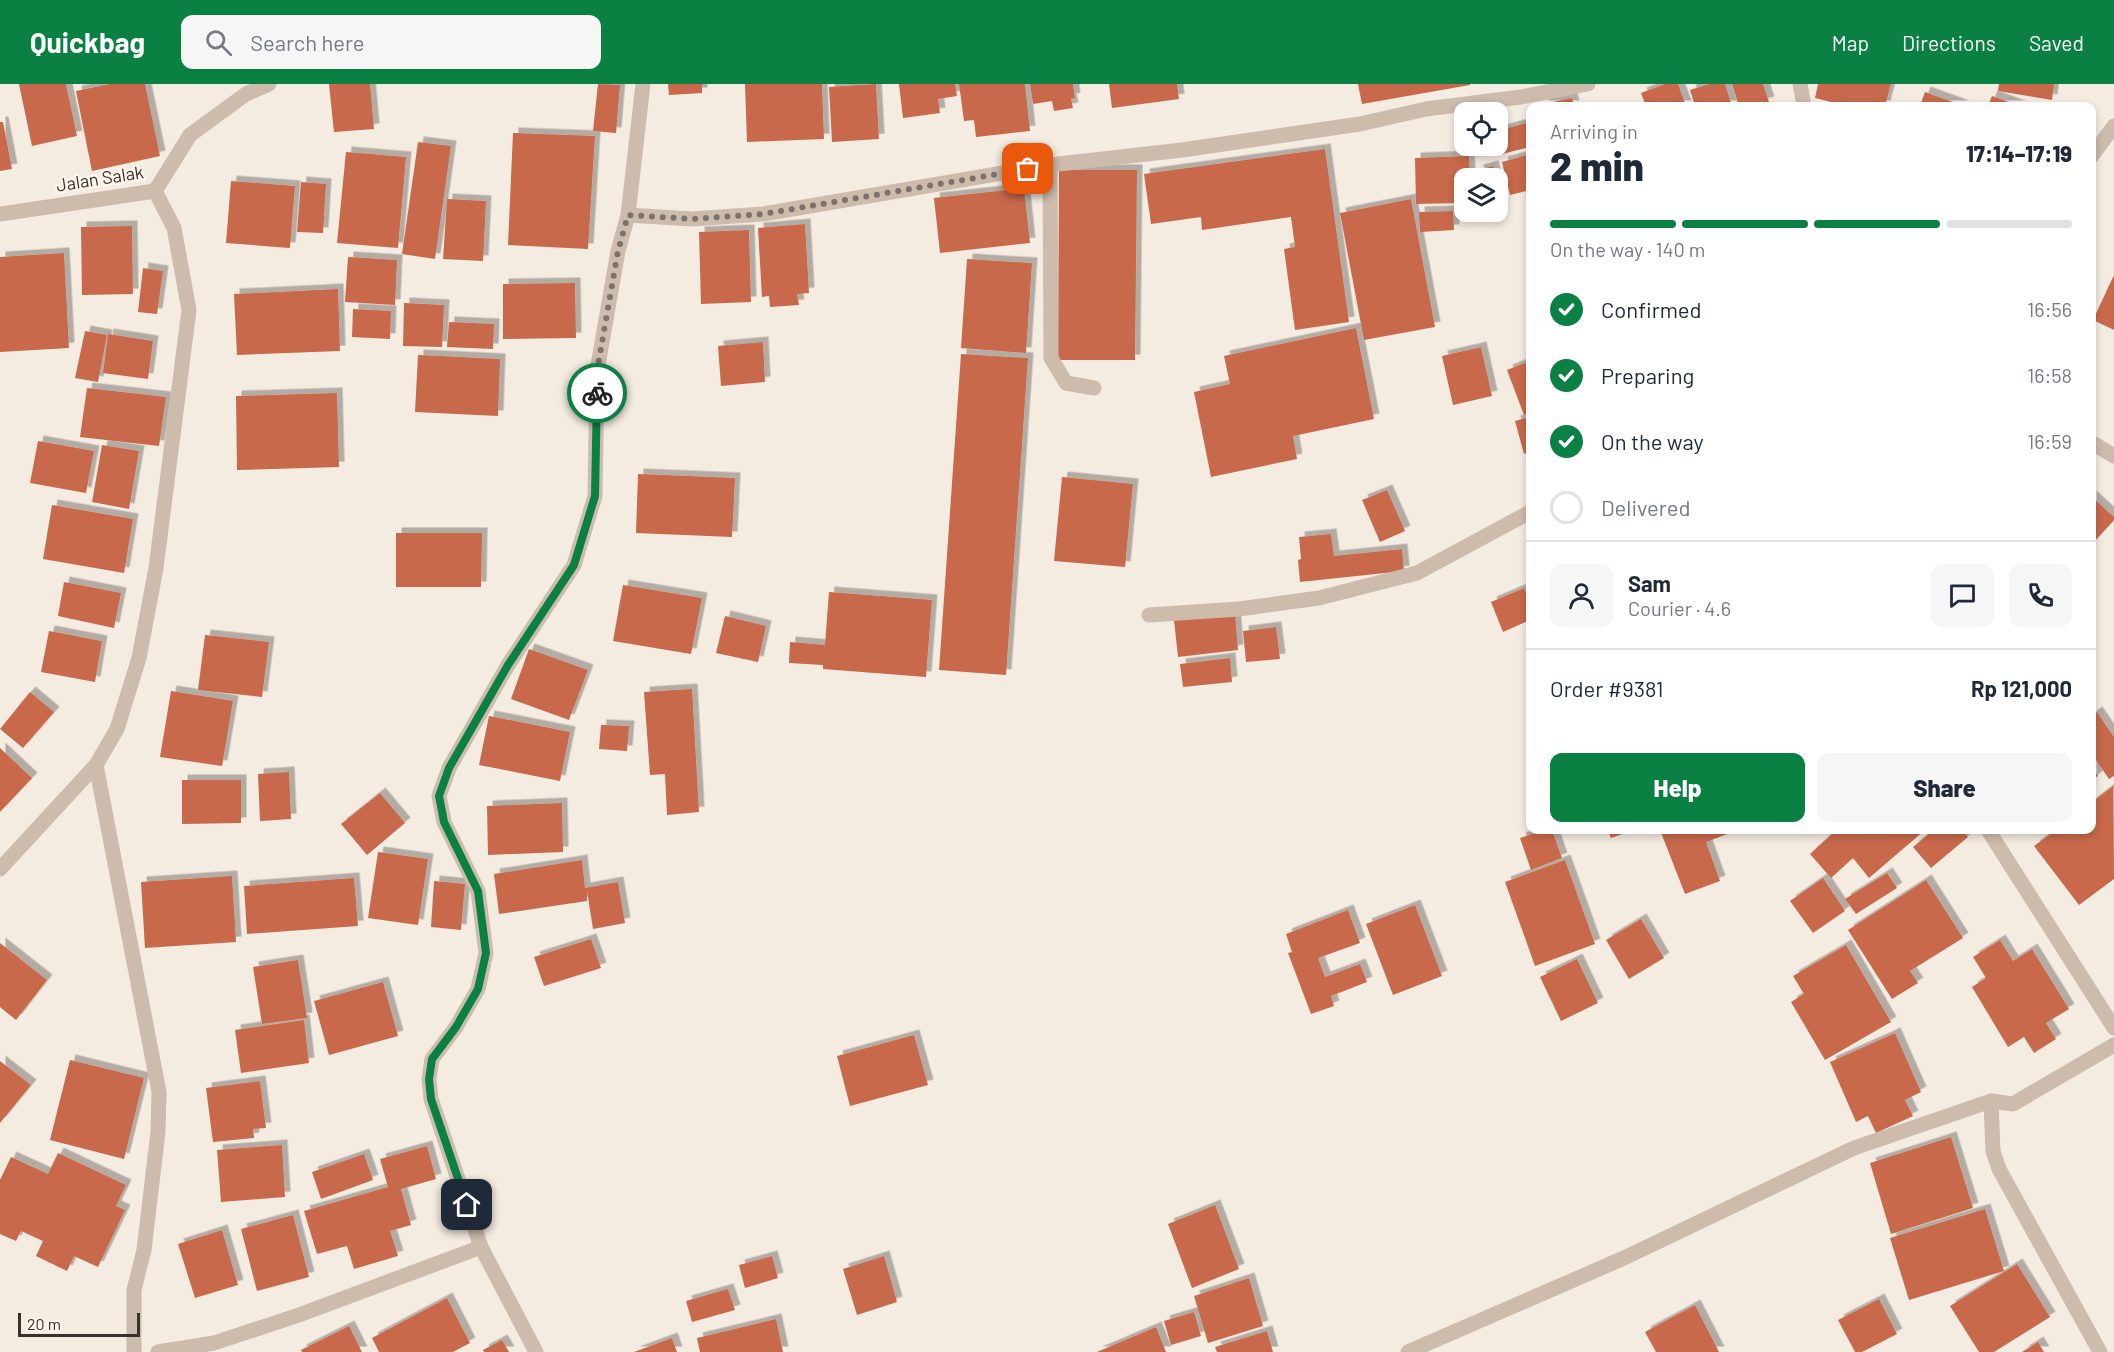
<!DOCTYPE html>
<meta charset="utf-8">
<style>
:root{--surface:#fff;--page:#f6f6f7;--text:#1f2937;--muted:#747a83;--line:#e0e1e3;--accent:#0b8043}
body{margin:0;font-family:Barlow,sans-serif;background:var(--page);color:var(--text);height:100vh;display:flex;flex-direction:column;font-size:22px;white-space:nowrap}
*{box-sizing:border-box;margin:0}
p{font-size:20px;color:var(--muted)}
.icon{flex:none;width:33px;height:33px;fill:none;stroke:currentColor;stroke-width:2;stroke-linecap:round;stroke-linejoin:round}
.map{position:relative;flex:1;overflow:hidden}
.panel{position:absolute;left:1526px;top:18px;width:570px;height:732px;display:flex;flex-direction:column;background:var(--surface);border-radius:12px;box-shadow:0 3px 9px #0003}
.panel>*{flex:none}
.controls{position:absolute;left:1454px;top:18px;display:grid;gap:12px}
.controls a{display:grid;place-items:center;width:54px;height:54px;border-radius:12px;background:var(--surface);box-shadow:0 3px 9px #0003;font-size:30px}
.scale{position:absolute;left:18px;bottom:15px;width:122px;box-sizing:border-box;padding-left:6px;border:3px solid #3b302b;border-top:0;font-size:16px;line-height:21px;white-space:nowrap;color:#3b302b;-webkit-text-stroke:4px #fbf5ee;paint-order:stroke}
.pin{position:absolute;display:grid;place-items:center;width:51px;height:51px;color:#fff;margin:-26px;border-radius:12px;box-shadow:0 3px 9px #0006}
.courier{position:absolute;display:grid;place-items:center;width:60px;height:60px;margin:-30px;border:4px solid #0b8043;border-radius:50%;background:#fff;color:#222;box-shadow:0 2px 8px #0007}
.overview em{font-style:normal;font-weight:800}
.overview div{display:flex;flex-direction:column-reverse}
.overview{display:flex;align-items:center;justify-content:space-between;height:102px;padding:0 24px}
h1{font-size:39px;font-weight:800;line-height:45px}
.bar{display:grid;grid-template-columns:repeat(4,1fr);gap:9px 6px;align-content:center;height:72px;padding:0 24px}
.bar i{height:8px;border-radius:4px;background:var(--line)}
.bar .on{background:var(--accent)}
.bar p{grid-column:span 4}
.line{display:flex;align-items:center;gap:15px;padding:0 24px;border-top:2px solid var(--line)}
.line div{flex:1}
.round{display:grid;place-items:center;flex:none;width:63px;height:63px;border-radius:12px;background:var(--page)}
ol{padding:0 24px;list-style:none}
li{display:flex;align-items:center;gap:18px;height:66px}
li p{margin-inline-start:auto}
li .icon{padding:6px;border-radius:50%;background:var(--accent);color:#fff;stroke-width:4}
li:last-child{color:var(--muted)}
li i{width:33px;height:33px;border:3px solid var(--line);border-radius:50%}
.button{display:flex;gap:12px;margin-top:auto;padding:12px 24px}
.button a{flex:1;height:69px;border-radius:12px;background:var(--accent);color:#fff;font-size:24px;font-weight:800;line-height:69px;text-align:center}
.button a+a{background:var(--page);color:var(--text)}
header{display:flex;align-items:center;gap:36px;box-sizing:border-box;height:84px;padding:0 30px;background:var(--accent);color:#fff}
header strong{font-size:28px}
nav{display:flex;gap:33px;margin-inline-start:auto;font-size:21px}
.search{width:420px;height:54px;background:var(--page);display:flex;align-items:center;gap:15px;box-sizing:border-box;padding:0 21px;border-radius:12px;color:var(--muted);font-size:22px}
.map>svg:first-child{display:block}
</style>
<header>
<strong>Quickbag</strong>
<div class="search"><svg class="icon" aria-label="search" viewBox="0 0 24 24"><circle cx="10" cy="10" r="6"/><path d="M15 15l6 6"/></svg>Search here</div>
<nav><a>Map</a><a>Directions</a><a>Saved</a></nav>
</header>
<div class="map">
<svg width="2114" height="1268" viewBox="0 0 2114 1268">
<defs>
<filter id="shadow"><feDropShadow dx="5.5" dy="-5.5" stdDeviation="0" flood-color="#0004"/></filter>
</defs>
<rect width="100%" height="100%" fill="#f4ebe1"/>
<g fill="#c8694b" filter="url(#shadow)">
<path d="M 19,0 L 66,0 L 77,52 L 32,62 Z"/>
<path d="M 110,0 L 145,0 L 160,72 L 92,87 L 76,7 Z"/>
<path d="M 329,0 L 370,0 L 374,45 L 334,48 Z"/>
<path d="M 598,0 L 620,1 L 616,49 L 593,47 Z"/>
<path d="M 668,0 L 702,0 L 702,9 L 669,11 Z"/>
<path d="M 745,0 L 822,0 L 824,55 L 747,58 Z"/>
<path d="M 876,0 L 879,55 L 832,58 L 829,3 Z"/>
<path d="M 899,0 L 955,0 L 957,12 L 938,15 L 940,29 L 903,34 Z"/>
<path d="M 959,0 L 1025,0 L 1030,47 L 976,53 L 974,36 L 964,37 Z"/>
<path d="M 1030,0 L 1073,0 L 1075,14 L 1071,15 L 1073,24 L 1054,27 L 1052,17 L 1033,20 Z"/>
<path d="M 1109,0 L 1177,0 L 1179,15 L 1112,24 Z"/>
<path d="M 1358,0 L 1470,0 L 1470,1 L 1362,20 Z"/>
<path d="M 1665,0 L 1678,0 L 1686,22 L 1646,22 L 1641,9 Z"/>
<path d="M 1709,0 L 1725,0 L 1732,22 L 1695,22 L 1690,6 Z"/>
<path d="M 1732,0 L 1763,0 L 1769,18 L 1755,22 L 1739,22 Z"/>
<path d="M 1818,0 L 1891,0 L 1885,22 L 1847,22 L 1815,14 Z"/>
<path d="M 1999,0 L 2054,0 L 2052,16 L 1998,7 Z"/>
<path d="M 1925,8 L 1964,22 L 1920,22 Z"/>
<path d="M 1992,12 L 2020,22 L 1988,22 Z"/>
<path d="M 1572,14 L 1574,22 L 1543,22 L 1543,20 Z"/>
<path d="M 0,38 L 3,38 L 12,85 L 0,87 Z"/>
<path d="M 1530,38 L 1530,63 L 1494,72 L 1491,62 L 1497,62 L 1497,47 Z"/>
<path d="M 513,49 L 595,52 L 588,165 L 508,161 Z"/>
<path d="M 418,58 L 451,62 L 435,175 L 402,170 Z"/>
<path d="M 1325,65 L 1349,238 L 1295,246 L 1284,165 L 1295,163 L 1291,133 L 1202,146 L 1201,133 L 1151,140 L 1144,90 Z"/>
<path d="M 346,68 L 406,73 L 398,164 L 337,159 Z"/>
<path d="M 1530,70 L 1530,106 L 1510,111 L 1502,78 Z"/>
<path d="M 1469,72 L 1470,94 L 1464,94 L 1464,119 L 1416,120 L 1415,74 Z"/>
<path d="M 1493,82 L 1496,94 L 1480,94 L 1478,86 Z"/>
<path d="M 1059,86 L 1137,86 L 1135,276 L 1058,276 Z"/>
<path d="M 231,97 L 295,102 L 290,164 L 226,159 Z"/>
<path d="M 301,98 L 326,100 L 323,149 L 297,148 Z"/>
<path d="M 1024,104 L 1030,159 L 940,169 L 934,114 Z"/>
<path d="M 447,115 L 486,117 L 483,177 L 443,175 Z"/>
<path d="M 1411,115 L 1435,243 L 1364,256 L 1340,129 Z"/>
<path d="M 1453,127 L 1454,146 L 1420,148 L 1419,128 Z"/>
<path d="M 805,140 L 809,209 L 797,210 L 799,221 L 770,223 L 769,212 L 762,213 L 758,144 Z"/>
<path d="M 132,142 L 133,210 L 82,211 L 81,143 Z"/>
<path d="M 749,146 L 751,218 L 701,220 L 699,148 Z"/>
<path d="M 64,169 L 69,264 L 0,268 L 0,173 Z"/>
<path d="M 348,173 L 397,176 L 395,221 L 345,218 Z"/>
<path d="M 967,175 L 1032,179 L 1026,269 L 961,264 Z"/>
<path d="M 143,184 L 163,187 L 157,230 L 138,228 Z"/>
<path d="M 2114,191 L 2114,246 L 2093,236 Z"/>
<path d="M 575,199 L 576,254 L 503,255 L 503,200 Z"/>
<path d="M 338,205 L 340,267 L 237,271 L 234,210 Z"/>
<path d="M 404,219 L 444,221 L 442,263 L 403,262 Z"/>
<path d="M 353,225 L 391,227 L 390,255 L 352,253 Z"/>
<path d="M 449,238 L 494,240 L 493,265 L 447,263 Z"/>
<path d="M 1356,244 L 1374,335 L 1293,352 L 1297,375 L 1211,393 L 1194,308 L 1230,300 L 1224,272 Z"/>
<path d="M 85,247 L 107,251 L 98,298 L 75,294 Z"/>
<path d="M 108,250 L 153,257 L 148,295 L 103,289 Z"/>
<path d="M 763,258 L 765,298 L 721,302 L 718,262 Z"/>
<path d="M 1481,263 L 1492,312 L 1453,321 L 1442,272 Z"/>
<path d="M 961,270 L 1028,274 L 1006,591 L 939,586 Z"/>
<path d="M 418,271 L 500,275 L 498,332 L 415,328 Z"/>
<path d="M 1530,277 L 1530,329 L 1524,331 L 1507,286 Z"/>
<path d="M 87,304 L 166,313 L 159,362 L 80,353 Z"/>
<path d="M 337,309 L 339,383 L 237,386 L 236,312 Z"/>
<path d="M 1530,333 L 1530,368 L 1524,370 L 1515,337 Z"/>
<path d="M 38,357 L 94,367 L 86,409 L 30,399 Z"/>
<path d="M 102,361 L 139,367 L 129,425 L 92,418 Z"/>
<path d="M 638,390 L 735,394 L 732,453 L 636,449 Z"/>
<path d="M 1062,393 L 1133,400 L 1125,483 L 1054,477 Z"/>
<path d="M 1387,406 L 1405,447 L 1380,458 L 1362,416 Z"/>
<path d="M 2091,412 L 2114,433 L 2114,436 L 2091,461 Z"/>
<path d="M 52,421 L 133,435 L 124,489 L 43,475 Z"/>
<path d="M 396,449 L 482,449 L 481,503 L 396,503 Z"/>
<path d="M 1331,450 L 1334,472 L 1402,465 L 1404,487 L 1300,498 L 1298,476 L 1301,475 L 1299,453 Z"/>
<path d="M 64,498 L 121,509 L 114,544 L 58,532 Z"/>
<path d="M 623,501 L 702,514 L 691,570 L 613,557 Z"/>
<path d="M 1524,504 L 1530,518 L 1530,536 L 1503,548 L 1491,518 Z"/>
<path d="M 829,508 L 932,516 L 926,593 L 823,585 L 823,581 L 789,579 L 790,558 L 825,561 Z"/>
<path d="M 1235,529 L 1238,566 L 1178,573 L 1174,536 Z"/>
<path d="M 725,532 L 766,542 L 758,578 L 716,569 Z"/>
<path d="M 1276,543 L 1280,575 L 1246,578 L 1243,547 Z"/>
<path d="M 49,547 L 102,557 L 95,598 L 41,588 Z"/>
<path d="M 205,551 L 269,558 L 262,613 L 198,606 Z"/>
<path d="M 529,565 L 588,586 L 569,636 L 511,615 Z"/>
<path d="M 1230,574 L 1232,598 L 1183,603 L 1180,580 Z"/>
<path d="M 692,605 L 699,728 L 667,731 L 665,690 L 650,691 L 644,608 Z"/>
<path d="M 171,607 L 233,617 L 222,682 L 160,673 Z"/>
<path d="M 30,608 L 54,628 L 23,664 L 0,645 Z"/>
<path d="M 2097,628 L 2114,653 L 2114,692 L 2109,695 L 2091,669 L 2091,632 Z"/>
<path d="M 489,632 L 570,648 L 560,697 L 479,681 Z"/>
<path d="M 601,641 L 629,642 L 627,667 L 599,665 Z"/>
<path d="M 0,664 L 32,694 L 0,728 Z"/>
<path d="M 2091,681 L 2098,692 L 2091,697 Z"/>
<path d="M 289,688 L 291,735 L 260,737 L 258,690 Z"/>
<path d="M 182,696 L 241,696 L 241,739 L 182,740 Z"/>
<path d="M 2113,702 L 2114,795 L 2079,821 L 2034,762 L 2056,746 L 2091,746 L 2091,719 Z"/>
<path d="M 380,709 L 405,739 L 367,771 L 341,740 Z"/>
<path d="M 562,719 L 563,768 L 488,771 L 487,722 Z"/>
<path d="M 1544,746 L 1552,746 L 1562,774 L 1531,786 L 1520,754 Z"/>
<path d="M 1608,746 L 1634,746 L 1611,754 Z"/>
<path d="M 1660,746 L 1738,746 L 1706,758 L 1720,797 L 1685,810 Z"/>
<path d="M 1828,746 L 1925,746 L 1869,794 L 1853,774 L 1831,794 L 1810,770 L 1832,750 Z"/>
<path d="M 1934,746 L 1961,746 L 1968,753 L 1931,784 L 1913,763 Z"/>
<path d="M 378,768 L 428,775 L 418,841 L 368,834 Z"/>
<path d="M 582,776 L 585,804 L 618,798 L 625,839 L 593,845 L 587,807 L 587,817 L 499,830 L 494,790 Z"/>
<path d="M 1565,776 L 1595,860 L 1535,882 L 1505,798 Z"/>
<path d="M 1887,789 L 1897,804 L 1856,830 L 1845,815 Z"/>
<path d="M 232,792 L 236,858 L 145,864 L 141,798 Z"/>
<path d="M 354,794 L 358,842 L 247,850 L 244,802 Z"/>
<path d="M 1823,794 L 1845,827 L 1813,849 L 1790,817 Z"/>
<path d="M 1926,796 L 1963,854 L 1910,887 L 1918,899 L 1892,915 L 1848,846 Z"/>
<path d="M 434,797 L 465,800 L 461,846 L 431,843 Z"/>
<path d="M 1415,821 L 1442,892 L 1393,911 L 1366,840 Z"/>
<path d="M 1348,826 L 1360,859 L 1318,874 L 1325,893 L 1360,880 L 1367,898 L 1331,912 L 1334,922 L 1311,930 L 1288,869 L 1292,868 L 1286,850 Z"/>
<path d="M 1641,835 L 1664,874 L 1629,895 L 1606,856 Z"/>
<path d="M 591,855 L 601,884 L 544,902 L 534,873 Z"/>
<path d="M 2000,856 L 2013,877 L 2032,865 L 2069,925 L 2046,939 L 2056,955 L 2034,969 L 2024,953 L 2008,963 L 1972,903 L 1986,894 L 1973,873 Z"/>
<path d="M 0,859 L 47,896 L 16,936 L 0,923 Z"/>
<path d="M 1846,861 L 1891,938 L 1825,976 L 1791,918 L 1804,910 L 1793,892 Z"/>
<path d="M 1577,875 L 1598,919 L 1561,937 L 1540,893 Z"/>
<path d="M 298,876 L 307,934 L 262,940 L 253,883 Z"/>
<path d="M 383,898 L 398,952 L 329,971 L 314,917 Z"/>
<path d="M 304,936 L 309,979 L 241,989 L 235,946 Z"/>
<path d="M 1895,949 L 1921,1008 L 1905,1016 L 1913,1032 L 1876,1049 L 1868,1032 L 1856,1038 L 1830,978 Z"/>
<path d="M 914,951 L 928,1001 L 850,1022 L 837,972 Z"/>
<path d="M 70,976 L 144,994 L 124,1075 L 50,1056 Z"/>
<path d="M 0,977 L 31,1001 L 0,1039 Z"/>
<path d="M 260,997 L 266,1044 L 253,1045 L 254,1054 L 213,1058 L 206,1004 Z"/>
<path d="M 1951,1053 L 1973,1124 L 1891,1150 L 1870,1079 Z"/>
<path d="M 282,1061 L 285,1113 L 221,1118 L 217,1066 Z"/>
<path d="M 427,1062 L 436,1095 L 401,1105 L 411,1141 L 390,1147 L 398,1172 L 354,1185 L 347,1162 L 317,1170 L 304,1127 L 388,1103 L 380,1075 Z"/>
<path d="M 58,1069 L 126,1101 L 116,1122 L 125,1126 L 98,1183 L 74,1172 L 67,1187 L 36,1172 L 43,1157 L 21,1147 L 16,1157 L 0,1150 L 0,1096 L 11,1073 L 48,1090 Z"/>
<path d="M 364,1070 L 373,1096 L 321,1115 L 312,1088 Z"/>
<path d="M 1215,1121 L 1239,1185 L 1192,1204 L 1168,1140 Z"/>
<path d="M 1985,1125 L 2004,1187 L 1909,1216 L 1890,1154 Z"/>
<path d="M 293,1131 L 309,1193 L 257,1207 L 241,1145 Z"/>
<path d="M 222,1146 L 238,1201 L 195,1214 L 178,1160 Z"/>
<path d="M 772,1172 L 778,1194 L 745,1204 L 739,1181 Z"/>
<path d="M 884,1172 L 897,1218 L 857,1231 L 843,1185 Z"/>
<path d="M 2017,1180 L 2050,1233 L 1994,1268 L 1979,1268 L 1950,1222 Z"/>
<path d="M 1249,1194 L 1263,1242 L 1208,1259 L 1194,1212 Z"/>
<path d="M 728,1205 L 735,1226 L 692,1238 L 686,1217 Z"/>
<path d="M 447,1214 L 470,1259 L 453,1268 L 379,1268 L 372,1254 Z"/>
<path d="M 1879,1215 L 1897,1250 L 1862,1268 L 1855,1268 L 1838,1236 Z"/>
<path d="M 1695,1221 L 1719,1268 L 1656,1268 L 1645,1248 Z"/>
<path d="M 1194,1228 L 1201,1252 L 1171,1261 L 1164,1237 Z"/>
<path d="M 776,1235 L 783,1268 L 700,1268 L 697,1254 Z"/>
<path d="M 349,1242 L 362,1268 L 302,1268 L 301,1266 Z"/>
<path d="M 1156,1243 L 1166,1268 L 1097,1268 Z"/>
<path d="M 1267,1247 L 1273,1268 L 1217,1268 L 1215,1263 Z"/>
<path d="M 672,1254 L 677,1268 L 634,1268 Z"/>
<path d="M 502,1256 L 509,1268 L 484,1268 L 483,1266 Z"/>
<path d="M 2038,1258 L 2044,1268 L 2022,1268 Z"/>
</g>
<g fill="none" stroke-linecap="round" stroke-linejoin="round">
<g stroke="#cdbbac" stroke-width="15">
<path d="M 643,0 L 628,131 L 692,135 L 763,130 L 1050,81 L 1182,66 L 1360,40 L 1426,25 L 1521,13 L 1588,0"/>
<path d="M 1800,0 L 1804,22"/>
<path d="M 2091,73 L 2114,42"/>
<path d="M 1050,81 L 1051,274 L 1066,299 L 1094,304"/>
<path d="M 0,130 L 155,107 L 190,51 L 246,10 L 269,0"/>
<path d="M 2091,358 L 2114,372"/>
<path d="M 1149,531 L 1239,525 L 1319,514 L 1417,489 L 1530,428"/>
<path d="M 96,681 L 159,1008 L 158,1048 L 144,1166 L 134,1206 L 134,1268"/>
<path d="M 1988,746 L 2114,944"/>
<path d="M 0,785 L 96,681 L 117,645 L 139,574 L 156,484 L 189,226 L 174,144 L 155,107"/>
<path d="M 158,1268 L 214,1259 L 299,1231 L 481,1163"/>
<path d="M 536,1268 L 481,1163 L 431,1015 L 429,995 L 432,975 L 456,943 L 478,905 L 486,869 L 478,807 L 444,738 L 439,712 L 449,684 L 508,581 L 574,481 L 595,412 L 597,287 L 618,167 L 628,131"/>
<path d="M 1408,1268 L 1624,1174 L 1854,1064 L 1991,1017"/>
<path d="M 2100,1268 L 1999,1085 L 1993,1067 L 1991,1017 L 2013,1020 L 2114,961"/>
</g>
</g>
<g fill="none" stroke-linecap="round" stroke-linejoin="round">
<path stroke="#7c716b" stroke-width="6" stroke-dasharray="0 10.8" d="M 597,309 L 597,287 L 618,167 L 628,131 L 692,135 L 763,130 L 1028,85"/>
<path stroke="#0b8043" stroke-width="8" d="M 467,1121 L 431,1015 L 429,995 L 432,975 L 456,943 L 478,905 L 486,869 L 478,807 L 444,738 L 439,712 L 449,684 L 508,581 L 574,481 L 595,412 L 597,309"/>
</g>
<g text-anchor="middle" stroke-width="5" stroke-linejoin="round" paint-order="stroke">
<g font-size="18" fill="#3b302b" stroke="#fbf5ee">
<text transform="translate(100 95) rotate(-9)" y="6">Jalan Salak</text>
</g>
</g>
</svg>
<div class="controls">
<a><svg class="icon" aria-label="locate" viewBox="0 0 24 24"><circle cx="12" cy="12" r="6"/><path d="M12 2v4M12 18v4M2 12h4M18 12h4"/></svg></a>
<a><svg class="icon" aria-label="layers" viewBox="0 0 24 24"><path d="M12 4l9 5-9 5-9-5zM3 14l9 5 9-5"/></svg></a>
</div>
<div class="scale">20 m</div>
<div class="pin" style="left:1028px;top:85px;background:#ea580c"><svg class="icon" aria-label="bag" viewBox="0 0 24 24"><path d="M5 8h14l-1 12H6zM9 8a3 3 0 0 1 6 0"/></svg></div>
<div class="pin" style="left:467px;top:1121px;background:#1f2937"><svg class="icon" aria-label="home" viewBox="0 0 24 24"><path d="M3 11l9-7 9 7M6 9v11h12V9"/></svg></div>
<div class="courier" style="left:597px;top:309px"><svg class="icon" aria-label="bike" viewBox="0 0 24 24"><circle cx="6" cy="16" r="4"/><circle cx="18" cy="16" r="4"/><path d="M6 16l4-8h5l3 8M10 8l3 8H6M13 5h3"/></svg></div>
<section class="panel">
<div class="overview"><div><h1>2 min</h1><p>Arriving in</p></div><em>17:14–17:19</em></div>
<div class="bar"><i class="on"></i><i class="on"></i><i class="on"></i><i></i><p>On the way · 140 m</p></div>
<ol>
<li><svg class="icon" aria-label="check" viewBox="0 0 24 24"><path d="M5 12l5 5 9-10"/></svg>Confirmed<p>16:56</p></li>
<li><svg class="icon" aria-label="check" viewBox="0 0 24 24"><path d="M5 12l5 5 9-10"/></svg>Preparing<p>16:58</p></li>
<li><svg class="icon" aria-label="check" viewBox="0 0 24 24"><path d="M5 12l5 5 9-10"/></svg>On the way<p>16:59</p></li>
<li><i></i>Delivered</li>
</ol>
<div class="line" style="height:108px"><a class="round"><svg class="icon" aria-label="person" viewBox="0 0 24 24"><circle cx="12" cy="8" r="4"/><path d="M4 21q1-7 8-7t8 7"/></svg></a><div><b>Sam</b><p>Courier · 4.6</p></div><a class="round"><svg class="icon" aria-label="chat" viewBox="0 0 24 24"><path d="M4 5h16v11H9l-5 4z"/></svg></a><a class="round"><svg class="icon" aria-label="phone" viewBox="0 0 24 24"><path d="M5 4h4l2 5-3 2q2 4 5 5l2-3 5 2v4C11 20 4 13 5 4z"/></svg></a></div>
<div class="line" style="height:78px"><div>Order #9381</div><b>Rp 121,000</b></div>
<div class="button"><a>Help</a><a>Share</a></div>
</section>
</div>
